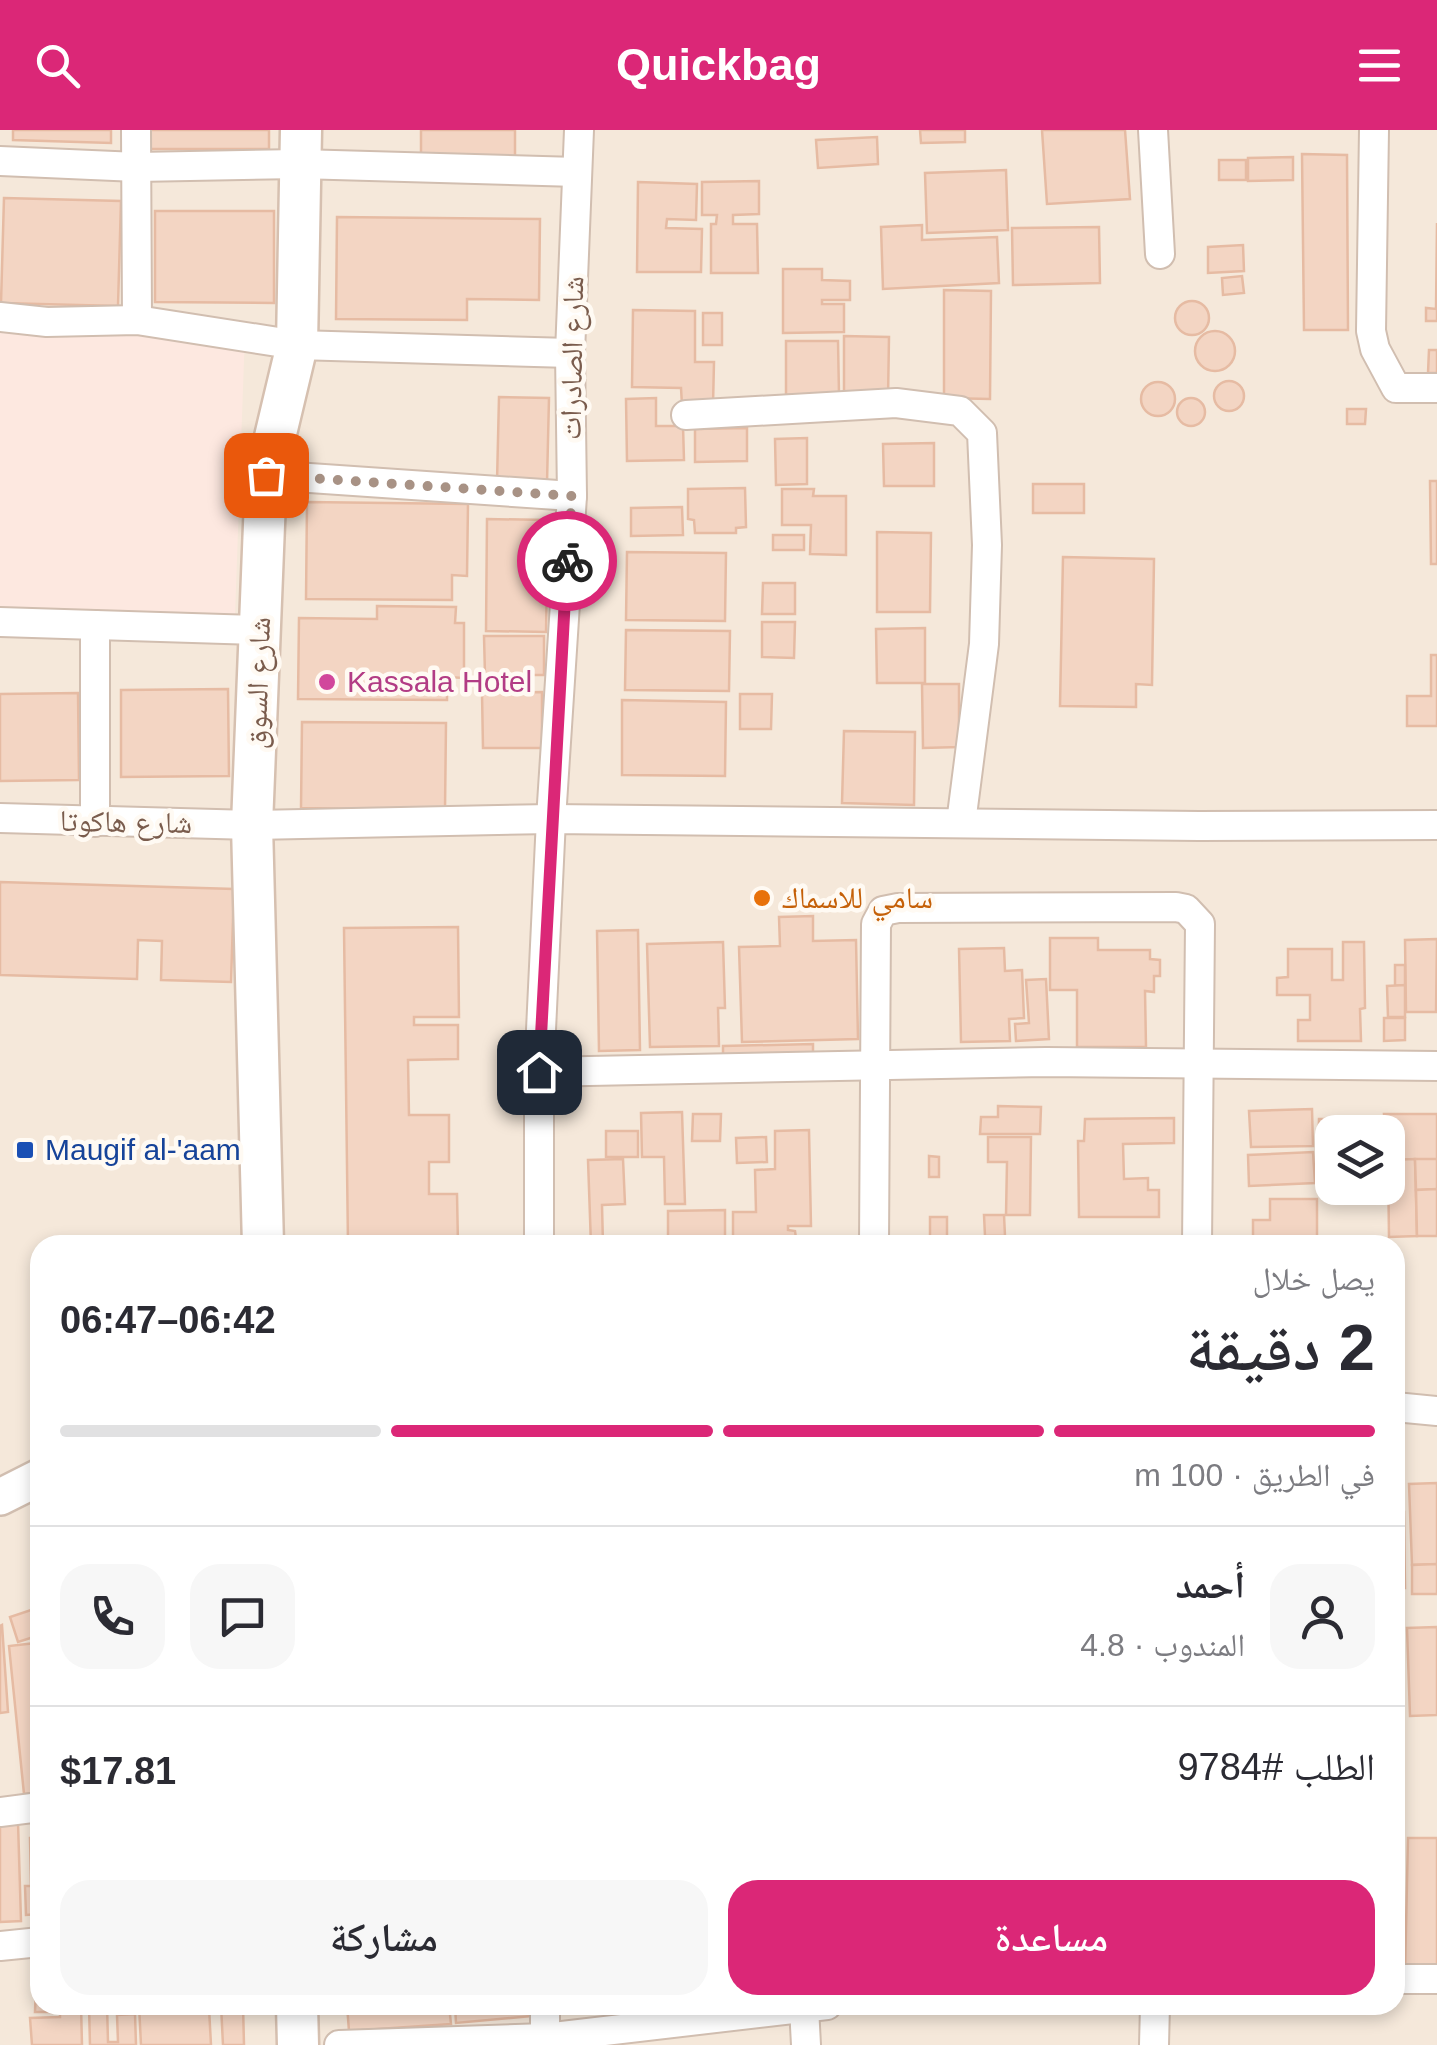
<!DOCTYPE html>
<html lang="ar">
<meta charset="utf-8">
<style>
:root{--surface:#fff;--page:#f7f7f7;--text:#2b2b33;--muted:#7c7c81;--line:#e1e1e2;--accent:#db2777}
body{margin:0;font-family:Helvetica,"Noto Naskh Arabic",sans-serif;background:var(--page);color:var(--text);direction:rtl;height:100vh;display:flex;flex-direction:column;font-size:38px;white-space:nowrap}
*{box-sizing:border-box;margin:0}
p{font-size:32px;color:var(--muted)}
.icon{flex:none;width:55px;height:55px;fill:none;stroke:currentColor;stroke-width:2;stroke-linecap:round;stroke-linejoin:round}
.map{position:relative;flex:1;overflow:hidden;direction:ltr}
.sheet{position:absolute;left:30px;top:1105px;width:1375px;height:780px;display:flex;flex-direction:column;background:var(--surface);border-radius:30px;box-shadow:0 5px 15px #0003;direction:rtl}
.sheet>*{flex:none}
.tools{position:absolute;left:1315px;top:985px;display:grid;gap:20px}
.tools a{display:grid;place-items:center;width:90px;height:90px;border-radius:20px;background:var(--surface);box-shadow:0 5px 15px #0003;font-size:50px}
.pin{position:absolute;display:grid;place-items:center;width:85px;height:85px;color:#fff;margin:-42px;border-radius:20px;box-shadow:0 5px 15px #0006}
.courier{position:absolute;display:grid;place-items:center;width:100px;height:100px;margin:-50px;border:8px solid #db2777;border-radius:50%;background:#fff;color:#222;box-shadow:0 2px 12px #0007}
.headline em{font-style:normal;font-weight:600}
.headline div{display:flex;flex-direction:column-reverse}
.headline{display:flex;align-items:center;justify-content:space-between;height:170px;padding:0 30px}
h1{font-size:65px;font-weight:600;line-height:75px}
.bar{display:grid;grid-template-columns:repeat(4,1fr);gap:15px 10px;align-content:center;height:120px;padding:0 30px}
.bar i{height:12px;border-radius:8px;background:var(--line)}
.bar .selected{background:var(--accent)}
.bar p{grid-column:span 4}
.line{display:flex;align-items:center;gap:25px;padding:0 30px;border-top:2px solid var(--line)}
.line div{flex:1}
.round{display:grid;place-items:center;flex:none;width:105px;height:105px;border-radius:30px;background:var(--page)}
.button{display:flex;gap:20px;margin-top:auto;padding:20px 30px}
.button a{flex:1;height:115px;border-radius:30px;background:var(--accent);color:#fff;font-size:40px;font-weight:600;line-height:115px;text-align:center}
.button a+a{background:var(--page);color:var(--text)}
header{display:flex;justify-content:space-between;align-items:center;height:130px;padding:0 30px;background:var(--accent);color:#fff;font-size:45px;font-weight:600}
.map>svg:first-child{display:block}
</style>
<header><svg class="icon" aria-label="menu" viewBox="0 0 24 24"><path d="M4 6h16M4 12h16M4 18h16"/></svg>Quickbag<svg class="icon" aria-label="search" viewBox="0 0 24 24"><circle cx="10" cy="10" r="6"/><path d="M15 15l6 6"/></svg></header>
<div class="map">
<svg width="1437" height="1915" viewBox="0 0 1437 1915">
<rect width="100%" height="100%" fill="#fdf6ec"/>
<path fill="#f5e8da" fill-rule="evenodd" d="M 0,0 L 1437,0 L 1437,1915 L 0,1915 ZM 1332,1002 L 1388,1002 L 1388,1058 L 1332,1058 ZM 40,1115 L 1395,1115 L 1395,1875 L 40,1875 Z"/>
<path fill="#fde8e0" d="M 0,198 L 245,202 L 235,487 L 0,479 Z"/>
<g fill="#f3d5c3" stroke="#e6bba3" stroke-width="2.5">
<path d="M 13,0 L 111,0 L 111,13 L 13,10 Z"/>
<rect x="149" y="0" width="120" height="19"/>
<path d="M 421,0 L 515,0 L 515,27 L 421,26 Z"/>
<path d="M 920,0 L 965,0 L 965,12 L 921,13 Z"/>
<path d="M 1042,0 L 1125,0 L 1130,69 L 1047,74 Z"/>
<path d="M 877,7 L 878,34 L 818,38 L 816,10 Z"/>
<path d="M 1302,24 L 1347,25 L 1348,200 L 1304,200 Z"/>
<path d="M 1293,27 L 1293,50 L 1248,51 L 1248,28 Z"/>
<rect x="1219" y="30" width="27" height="20"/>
<path d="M 1006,40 L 1008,100 L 927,103 L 925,43 Z"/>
<path d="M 759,51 L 759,84 L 733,85 L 733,94 L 757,94 L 758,143 L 711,143 L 711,94 L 716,94 L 717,85 L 702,85 L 702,52 Z"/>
<path d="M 638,52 L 697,54 L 696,90 L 667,89 L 666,98 L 702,99 L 701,142 L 637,142 Z"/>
<path d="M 4,68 L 121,71 L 118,176 L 1,173 Z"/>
<path d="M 155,81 L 274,81 L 274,173 L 155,172 Z"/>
<path d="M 337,87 L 540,89 L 539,170 L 467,169 L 467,190 L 336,189 Z"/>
<path d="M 1437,93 L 1437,191 L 1426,191 L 1426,178 L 1436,179 Z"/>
<path d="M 922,95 L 922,110 L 997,107 L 999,153 L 883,159 L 881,97 Z"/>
<path d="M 1099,97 L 1100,153 L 1013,155 L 1012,98 Z"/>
<path d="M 1243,115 L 1244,141 L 1208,143 L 1208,117 Z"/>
<path d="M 783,139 L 822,139 L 822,150 L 850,151 L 850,170 L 822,170 L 822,174 L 844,174 L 844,202 L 783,203 Z"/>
<path d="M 1242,146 L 1244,163 L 1223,165 L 1222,148 Z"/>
<path d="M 944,160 L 991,161 L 990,269 L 944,268 Z"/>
<circle cx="1192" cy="188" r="17"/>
<path d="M 633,180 L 695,181 L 695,232 L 714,232 L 713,275 L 682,275 L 681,258 L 632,257 Z"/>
<rect x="703" y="183" width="19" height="32"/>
<circle cx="1215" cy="221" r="20"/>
<path d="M 844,206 L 889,207 L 888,269 L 844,269 Z"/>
<path d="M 786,211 L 838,211 L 839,264 L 786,265 Z"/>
<path d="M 1429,220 L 1437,220 L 1437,243 L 1428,243 Z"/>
<circle cx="1229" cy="266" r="15"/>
<circle cx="1158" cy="269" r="17"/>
<path d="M 499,267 L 549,268 L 547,353 L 497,352 Z"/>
<circle cx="1191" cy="282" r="14"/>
<path d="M 656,268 L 656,296 L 683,296 L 684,330 L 627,331 L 626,269 Z"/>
<path d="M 1347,279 L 1366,279 L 1365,294 L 1347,294 Z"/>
<path d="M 747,298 L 747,331 L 695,332 L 695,299 Z"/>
<path d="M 807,308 L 807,354 L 776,355 L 775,309 Z"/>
<path d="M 934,313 L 934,356 L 884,356 L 883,314 Z"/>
<path d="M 1430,351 L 1437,351 L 1437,434 L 1431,434 Z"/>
<rect x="1033" y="354" width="51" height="29"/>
<path d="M 745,358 L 746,397 L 736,398 L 736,403 L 695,403 L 694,390 L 688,389 L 688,359 Z"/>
<path d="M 782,359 L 814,359 L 813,366 L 846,366 L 846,425 L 810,424 L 811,395 L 782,395 Z"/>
<path d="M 307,372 L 468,374 L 467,446 L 452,445 L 452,470 L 306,469 Z"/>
<path d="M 682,377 L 683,405 L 631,406 L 631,378 Z"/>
<path d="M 487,389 L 548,390 L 546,502 L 486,501 Z"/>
<path d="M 877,402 L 931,403 L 930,482 L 877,482 Z"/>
<rect x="773" y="405" width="31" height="15"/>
<path d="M 627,422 L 726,423 L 725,491 L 626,490 Z"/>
<path d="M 1063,427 L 1154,429 L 1152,555 L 1136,554 L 1136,577 L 1060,576 Z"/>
<path d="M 763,453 L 795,453 L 795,484 L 762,484 Z"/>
<path d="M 377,476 L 456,477 L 455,493 L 464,493 L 464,548 L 447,547 L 447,570 L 298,569 L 299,488 L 377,489 Z"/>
<path d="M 762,492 L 795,492 L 794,528 L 762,527 Z"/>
<path d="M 925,498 L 925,553 L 877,553 L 876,499 Z"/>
<path d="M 626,500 L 730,501 L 729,561 L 625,560 Z"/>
<path d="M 484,506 L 544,506 L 544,545 L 485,545 Z"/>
<path d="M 1431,525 L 1437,525 L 1437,596 L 1407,596 L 1407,566 L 1431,566 Z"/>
<path d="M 922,554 L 959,554 L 959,617 L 923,618 Z"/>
<path d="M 228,559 L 229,646 L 121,647 L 121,560 Z"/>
<path d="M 542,562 L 542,618 L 483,618 L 482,563 Z"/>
<path d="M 78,563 L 79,650 L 0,651 L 0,564 Z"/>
<path d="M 740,564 L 772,564 L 771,599 L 740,599 Z"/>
<path d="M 622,570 L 726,572 L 725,646 L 622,645 Z"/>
<path d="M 302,592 L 446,593 L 445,680 L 301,678 Z"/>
<path d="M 844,601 L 915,602 L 914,675 L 842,673 Z"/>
<path d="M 0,752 L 234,759 L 231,852 L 161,850 L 162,811 L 138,810 L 137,849 L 0,845 Z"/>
<path d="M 813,786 L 813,811 L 856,810 L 858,909 L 742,912 L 739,817 L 780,816 L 779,787 Z"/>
<path d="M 458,797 L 459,887 L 414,887 L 414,895 L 458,895 L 458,929 L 408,930 L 409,985 L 449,985 L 449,1032 L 429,1032 L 429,1064 L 457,1064 L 458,1115 L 348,1115 L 344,798 Z"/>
<path d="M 638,800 L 640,920 L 599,921 L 597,801 Z"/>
<path d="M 1050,808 L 1098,808 L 1098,820 L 1150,820 L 1150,829 L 1160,830 L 1160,846 L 1154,846 L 1154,862 L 1145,861 L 1146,917 L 1077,917 L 1077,860 L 1050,860 Z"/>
<path d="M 1437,809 L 1436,882 L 1406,882 L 1405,810 Z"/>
<path d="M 723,812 L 725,878 L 718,878 L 719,916 L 650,917 L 647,814 Z"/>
<path d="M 1343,812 L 1364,812 L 1365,878 L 1360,879 L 1361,911 L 1298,911 L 1298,890 L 1310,890 L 1310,865 L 1277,865 L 1277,848 L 1288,847 L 1288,819 L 1332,819 L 1332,850 L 1343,850 Z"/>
<path d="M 1004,818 L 1005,841 L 1022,840 L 1024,888 L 1009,889 L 1010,911 L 961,912 L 959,819 Z"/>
<path d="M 1395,835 L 1405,835 L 1405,855 L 1395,856 Z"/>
<path d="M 1046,849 L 1049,909 L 1016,911 L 1015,894 L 1029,893 L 1026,850 Z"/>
<path d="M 1405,855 L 1405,887 L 1388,887 L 1387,856 Z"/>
<path d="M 1384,888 L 1405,888 L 1405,910 L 1384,911 Z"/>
<path d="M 813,914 L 813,927 L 723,928 L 723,916 Z"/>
<path d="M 998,976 L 1041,977 L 1040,1004 L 980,1004 L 981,987 L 998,987 Z"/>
<path d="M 1312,979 L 1313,1016 L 1251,1017 L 1249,981 Z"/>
<path d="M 682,982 L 685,1074 L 665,1074 L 664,1027 L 642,1027 L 641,983 Z"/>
<path d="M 693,984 L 721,984 L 720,1011 L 692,1011 Z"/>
<path d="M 1384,984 L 1437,984 L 1437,1029 L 1388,1030 Z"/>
<path d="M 1174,988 L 1174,1013 L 1123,1014 L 1124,1049 L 1148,1048 L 1148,1060 L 1159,1060 L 1159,1087 L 1079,1087 L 1078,1011 L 1084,1011 L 1085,989 Z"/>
<path d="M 1319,989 L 1361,989 L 1361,1002 L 1332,1002 L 1332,1038 L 1318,1038 Z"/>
<path d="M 809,1000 L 811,1096 L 788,1096 L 788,1100 L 795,1101 L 796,1108 L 733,1110 L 733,1082 L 756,1082 L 755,1040 L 775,1039 L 775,1001 Z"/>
<rect x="606" y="1001" width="32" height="26"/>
<path d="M 766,1007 L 767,1032 L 737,1033 L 736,1008 Z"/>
<path d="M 988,1007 L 1031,1007 L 1030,1085 L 1006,1085 L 1007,1032 L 988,1032 Z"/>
<path d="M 1313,1022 L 1315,1053 L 1249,1056 L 1248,1025 Z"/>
<path d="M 929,1026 L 939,1027 L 939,1047 L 929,1047 Z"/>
<path d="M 623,1029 L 625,1074 L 602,1075 L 603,1115 L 591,1115 L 588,1030 Z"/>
<path d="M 1415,1029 L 1417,1106 L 1389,1107 L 1388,1030 Z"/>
<path d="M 1415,1029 L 1437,1029 L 1437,1059 L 1416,1060 Z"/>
<path d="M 1437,1059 L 1437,1106 L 1417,1106 L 1416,1060 Z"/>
<path d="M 1270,1069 L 1317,1069 L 1317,1115 L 1253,1115 L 1253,1090 L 1270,1090 Z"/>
<path d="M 725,1080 L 725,1115 L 668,1115 L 668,1081 Z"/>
<path d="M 984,1085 L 1004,1085 L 1005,1106 L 985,1106 Z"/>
<rect x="930" y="1087" width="17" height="25"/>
<path d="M 1054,1110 L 1107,1111 L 1107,1115 L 1054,1115 Z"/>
<path d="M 1118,1110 L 1182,1112 L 1182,1115 L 1118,1115 Z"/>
<path d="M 1437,1353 L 1437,1434 L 1412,1435 L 1409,1354 Z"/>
<path d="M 1395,1382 L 1404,1382 L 1405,1458 L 1395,1458 Z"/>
<path d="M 1437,1434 L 1437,1464 L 1412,1464 L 1412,1435 Z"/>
<path d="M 40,1477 L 40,1505 L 18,1512 L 10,1487 Z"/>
<path d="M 2,1495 L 8,1582 L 0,1583 L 0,1496 Z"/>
<path d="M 1437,1497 L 1437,1585 L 1410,1586 L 1407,1498 Z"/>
<path d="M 36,1513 L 40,1557 L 40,1662 L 24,1664 L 9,1516 Z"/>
<path d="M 18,1692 L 21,1791 L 0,1792 L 0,1693 Z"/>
<path d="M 30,1708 L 40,1708 L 40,1784 L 26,1785 L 25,1756 L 31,1756 Z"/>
<path d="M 1408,1708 L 1437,1708 L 1437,1842 L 1405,1842 Z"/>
<path d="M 1395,1736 L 1398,1736 L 1399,1780 L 1395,1780 Z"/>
<path d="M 36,1857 L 40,1857 L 40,1875 L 59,1875 L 59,1882 L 35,1882 Z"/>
<path d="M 81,1875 L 82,1915 L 32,1915 L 30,1888 L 60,1887 L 60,1876 Z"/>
<path d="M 89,1875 L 107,1875 L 108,1912 L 118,1912 L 117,1885 L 135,1884 L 136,1915 L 90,1915 Z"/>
<path d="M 139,1875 L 180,1875 L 180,1880 L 209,1878 L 211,1915 L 141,1915 Z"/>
<path d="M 221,1875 L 243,1875 L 244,1915 L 223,1915 Z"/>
<path d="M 347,1875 L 449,1875 L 451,1894 L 349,1901 Z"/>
<path d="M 455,1875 L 531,1875 L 533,1886 L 456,1893 Z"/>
</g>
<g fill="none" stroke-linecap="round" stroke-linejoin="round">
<defs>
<g id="minor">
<path d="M 136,0 L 137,190"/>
<path d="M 1153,0 L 1160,124"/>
<path d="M 1374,0 L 1371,201 L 1375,219 L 1396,258 L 1437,258"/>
<path d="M 0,31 L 137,37 L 299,34 L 577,42"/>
<path d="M 0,187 L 47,192 L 137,190 L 297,215 L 570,223"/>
<path d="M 686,285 L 896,273 L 960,281 L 982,303 L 987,415 L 984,514 L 961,693"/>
<path d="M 266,345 L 572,366"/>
<path d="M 0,492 L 259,500"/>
<path d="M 0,688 L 252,695 L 551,689 L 1199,696 L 1437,695"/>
<path d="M 95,692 L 95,495"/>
<path d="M 539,942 L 1046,932 L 1437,936"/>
<path d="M 539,1115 L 539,942 L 551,689 L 572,366 L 570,223 L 579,0"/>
<path d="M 874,1115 L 876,794 L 883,781 L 898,778 L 1176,777 L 1186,779 L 1200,794 L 1197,1115"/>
<path d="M 1395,1277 L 1437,1281"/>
<path d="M 0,1682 L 40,1677"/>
<path d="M 0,1816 L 40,1812"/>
<path d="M 1395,1849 L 1437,1849"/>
<path d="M 545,1875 L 545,1915"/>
<path d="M 804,1877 L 806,1915"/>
<path d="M 339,1915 L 545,1908 L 827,1875"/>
<path d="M 1154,1915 L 1155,1875"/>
</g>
<path id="tertiary" d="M 0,1367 L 40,1347"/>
<g id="secondary">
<path d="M 263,1115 L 252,695 L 266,345 L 297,215 L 301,0"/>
<path d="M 297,1875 L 298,1915"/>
</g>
</defs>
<use href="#minor" stroke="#d1beb0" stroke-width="32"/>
<use href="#tertiary" stroke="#d1beb0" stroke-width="40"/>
<use href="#secondary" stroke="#d6c0b0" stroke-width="45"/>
<use href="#minor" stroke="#fff" stroke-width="28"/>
<use href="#tertiary" stroke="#fff" stroke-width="35"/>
<use href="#secondary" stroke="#fff" stroke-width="40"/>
</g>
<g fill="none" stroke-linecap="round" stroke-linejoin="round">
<path stroke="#a89285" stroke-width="10" stroke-dasharray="0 18" d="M 266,345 L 572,366 L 567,431"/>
<path stroke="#db2777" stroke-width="12" d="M 539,942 L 567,431"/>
</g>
<circle fill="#d1479c" stroke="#fffaf3" stroke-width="4" cx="327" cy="552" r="10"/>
<circle fill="#e8710a" stroke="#fffaf3" stroke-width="4" cx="762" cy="768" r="10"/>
<rect fill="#1a4fb4" stroke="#fffaf3" stroke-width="4" x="15" y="1010" width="20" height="20" rx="5"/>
<g text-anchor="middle" stroke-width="9" stroke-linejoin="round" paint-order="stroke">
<g font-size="30" fill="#7a5c4d" stroke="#fffaf3">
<text transform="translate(572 228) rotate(-89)" y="10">شارع الصادرات</text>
<text transform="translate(258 553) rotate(-88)" y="10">شارع السوق</text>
<text transform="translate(126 692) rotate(1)" y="10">شارع هاكوتا</text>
</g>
<g font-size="30" fill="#b23c85" stroke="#fffaf3" text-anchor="start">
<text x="347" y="562">Kassala Hotel</text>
</g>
<g font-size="30" fill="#c56008" stroke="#fffaf3" text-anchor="start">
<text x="782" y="778">سامي للاسماك</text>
</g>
<g font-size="30" fill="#164399" stroke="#fffaf3" text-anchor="start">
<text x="45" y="1030">Maugif al-'aam</text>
</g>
</g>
</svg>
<div class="tools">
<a><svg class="icon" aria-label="layers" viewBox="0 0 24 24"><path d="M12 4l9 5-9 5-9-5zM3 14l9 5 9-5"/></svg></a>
</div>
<div class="pin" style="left:266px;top:345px;background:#ea580c"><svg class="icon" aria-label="bag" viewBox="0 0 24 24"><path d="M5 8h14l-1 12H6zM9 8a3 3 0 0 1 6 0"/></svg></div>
<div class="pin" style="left:539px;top:942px;background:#1f2937"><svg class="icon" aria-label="home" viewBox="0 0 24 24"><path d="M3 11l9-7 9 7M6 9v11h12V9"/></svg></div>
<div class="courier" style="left:567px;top:431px"><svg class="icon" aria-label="bike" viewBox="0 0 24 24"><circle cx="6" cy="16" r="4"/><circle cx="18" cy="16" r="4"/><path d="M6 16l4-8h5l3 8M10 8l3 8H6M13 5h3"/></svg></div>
<section class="sheet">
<div class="headline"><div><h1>2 دقيقة</h1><p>يصل خلال</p></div><em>06:42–06:47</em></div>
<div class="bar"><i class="selected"></i><i class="selected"></i><i class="selected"></i><i></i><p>في الطريق · 100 m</p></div>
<div class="line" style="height:180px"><a class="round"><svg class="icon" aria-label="person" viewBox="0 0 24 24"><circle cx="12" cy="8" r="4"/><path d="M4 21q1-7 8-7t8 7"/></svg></a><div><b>أحمد</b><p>المندوب · 4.8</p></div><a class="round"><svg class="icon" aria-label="chat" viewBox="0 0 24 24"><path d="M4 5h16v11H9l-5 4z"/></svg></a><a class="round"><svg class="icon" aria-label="phone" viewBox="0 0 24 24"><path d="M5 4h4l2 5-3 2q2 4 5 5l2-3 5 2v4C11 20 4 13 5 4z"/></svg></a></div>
<div class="line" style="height:130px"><div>الطلب #9784</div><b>$17.81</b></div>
<div class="button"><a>مساعدة</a><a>مشاركة</a></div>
</section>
</div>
